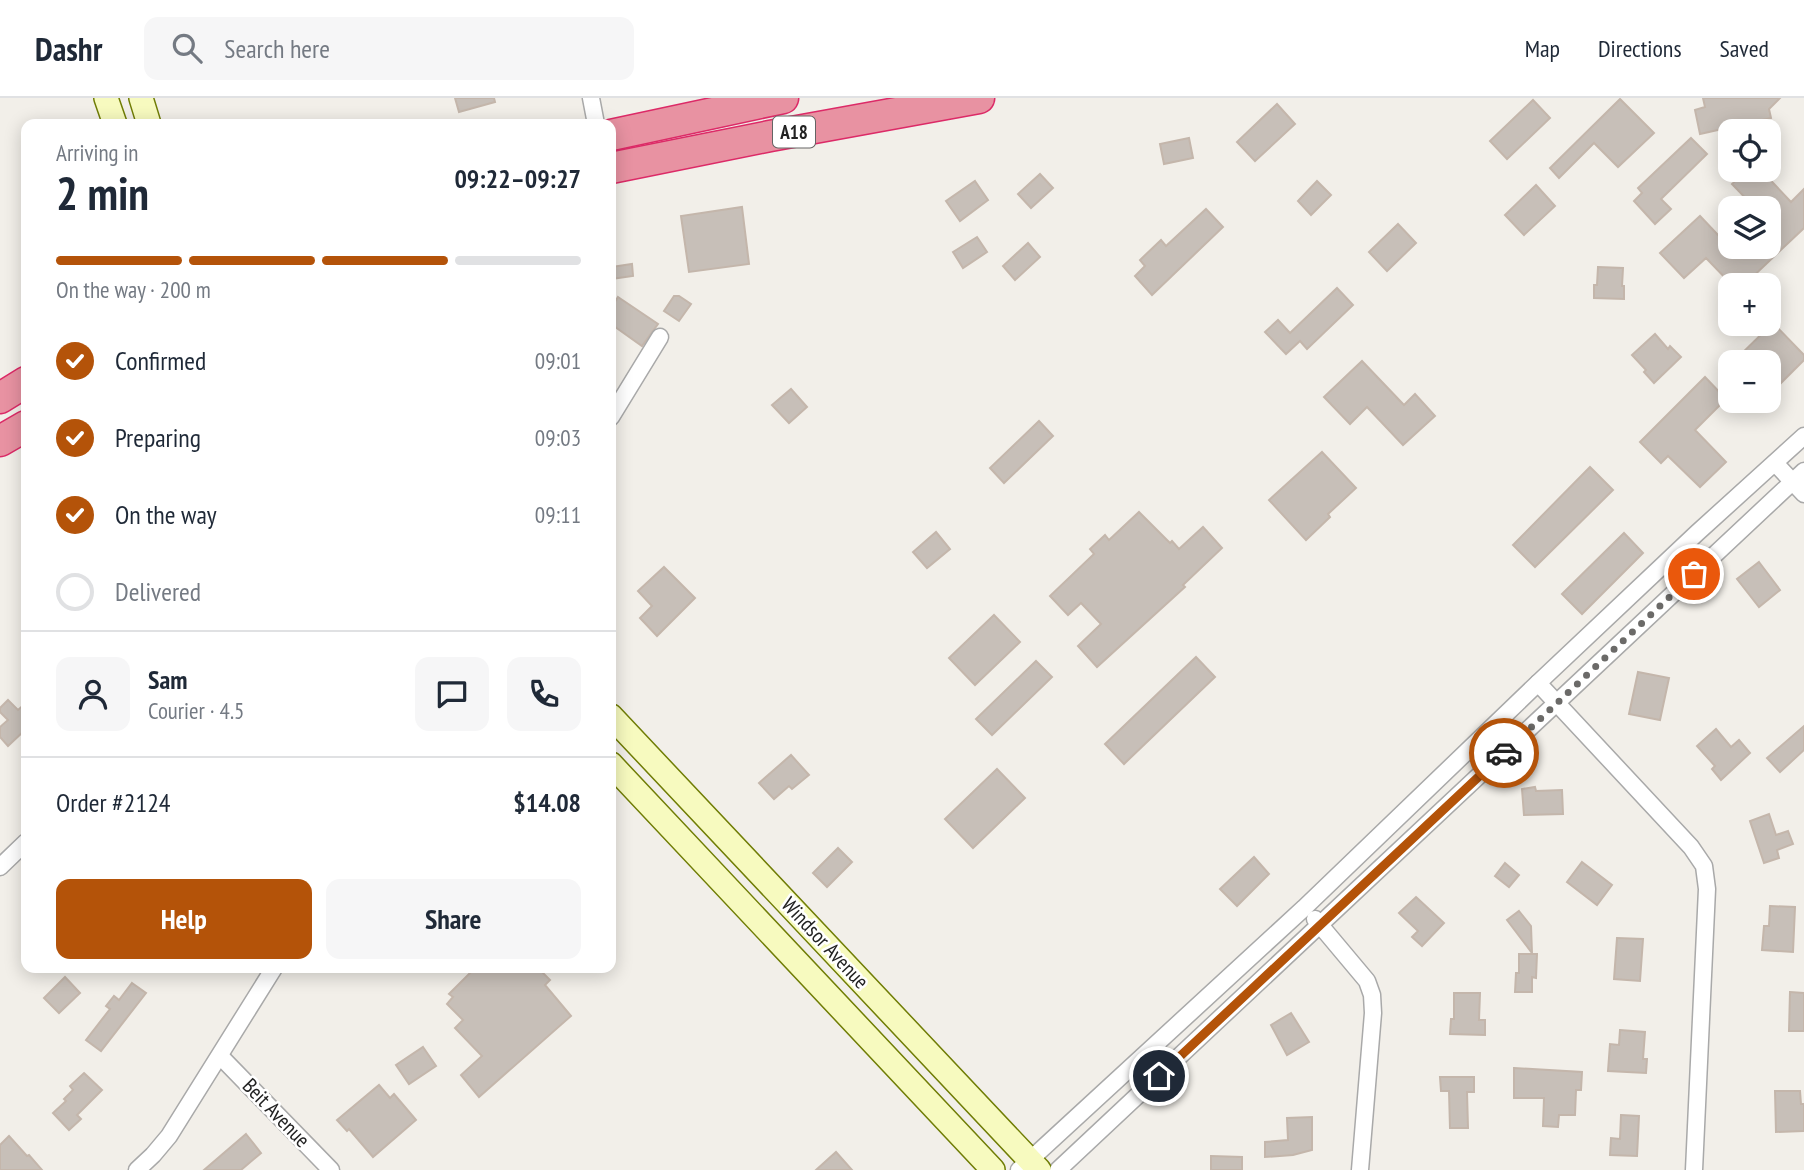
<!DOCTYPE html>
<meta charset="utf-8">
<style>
:root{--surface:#fff;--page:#f6f6f7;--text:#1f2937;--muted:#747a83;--line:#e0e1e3;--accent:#b45309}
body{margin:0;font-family:"PT Sans Narrow",sans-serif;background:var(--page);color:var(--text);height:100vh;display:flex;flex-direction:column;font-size:26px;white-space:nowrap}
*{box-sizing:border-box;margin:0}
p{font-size:23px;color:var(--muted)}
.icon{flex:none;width:38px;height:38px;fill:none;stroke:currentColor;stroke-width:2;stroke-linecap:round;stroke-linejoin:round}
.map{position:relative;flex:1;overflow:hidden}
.sheet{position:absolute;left:21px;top:21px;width:595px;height:854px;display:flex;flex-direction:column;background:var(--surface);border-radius:14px;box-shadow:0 4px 18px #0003}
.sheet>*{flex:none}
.buttons{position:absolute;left:1718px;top:21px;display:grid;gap:14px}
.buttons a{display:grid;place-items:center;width:63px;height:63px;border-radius:14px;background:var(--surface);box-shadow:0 4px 18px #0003;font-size:35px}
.pin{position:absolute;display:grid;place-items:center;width:60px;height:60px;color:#fff;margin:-30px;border:4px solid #fff;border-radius:50%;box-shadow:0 2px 7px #0007}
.courier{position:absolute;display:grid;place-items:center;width:70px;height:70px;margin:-35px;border:5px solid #b45309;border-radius:50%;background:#fff;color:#222;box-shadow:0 2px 9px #0007}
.overview em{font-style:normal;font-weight:700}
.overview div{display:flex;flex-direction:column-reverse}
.overview{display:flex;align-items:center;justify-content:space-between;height:119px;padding:0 35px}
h1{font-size:46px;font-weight:700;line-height:52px}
.bar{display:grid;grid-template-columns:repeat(4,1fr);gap:10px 7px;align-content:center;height:84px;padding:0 35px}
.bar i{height:9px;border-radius:5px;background:var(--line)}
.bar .current{background:var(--accent)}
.bar p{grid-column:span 4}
.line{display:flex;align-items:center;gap:18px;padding:0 35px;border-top:2px solid var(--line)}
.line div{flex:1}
.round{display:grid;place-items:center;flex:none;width:74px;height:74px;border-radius:14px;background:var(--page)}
ol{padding:0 35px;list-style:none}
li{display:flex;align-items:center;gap:21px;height:77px}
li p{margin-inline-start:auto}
li .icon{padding:7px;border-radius:50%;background:var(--accent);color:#fff;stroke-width:4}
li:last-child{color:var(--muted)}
li i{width:38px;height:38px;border:4px solid var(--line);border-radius:50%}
.button{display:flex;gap:14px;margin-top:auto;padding:14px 35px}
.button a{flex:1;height:80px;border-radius:14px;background:var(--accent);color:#fff;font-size:28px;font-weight:700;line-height:80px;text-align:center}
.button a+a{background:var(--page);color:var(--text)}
header{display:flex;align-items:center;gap:42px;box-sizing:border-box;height:98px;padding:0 35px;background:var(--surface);border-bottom:2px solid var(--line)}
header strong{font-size:33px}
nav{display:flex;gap:38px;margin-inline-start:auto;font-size:24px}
.search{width:490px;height:63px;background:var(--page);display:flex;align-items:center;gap:18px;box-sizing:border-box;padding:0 24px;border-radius:14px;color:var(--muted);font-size:26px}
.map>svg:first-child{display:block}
</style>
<header>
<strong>Dashr</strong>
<div class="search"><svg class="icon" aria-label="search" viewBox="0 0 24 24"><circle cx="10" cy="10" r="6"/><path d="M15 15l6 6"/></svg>Search here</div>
<nav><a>Map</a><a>Directions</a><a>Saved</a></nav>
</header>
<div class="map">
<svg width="1804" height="1072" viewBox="0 0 1804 1072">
<rect width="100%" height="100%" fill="#f2efe9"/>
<g fill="#c7bfb8" stroke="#c4b6ab" stroke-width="2">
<path d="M 455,0 L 494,0 L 495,4 L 459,14 Z"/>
<path d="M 1703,0 L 1780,0 L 1769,11 L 1771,20 L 1700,36 L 1695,12 L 1705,9 Z"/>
<path d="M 1620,1 L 1654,35 L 1618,69 L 1594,45 L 1559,80 L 1550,70 Z"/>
<path d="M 1533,2 L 1550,20 L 1507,61 L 1490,43 Z"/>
<path d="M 1277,6 L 1295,26 L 1255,63 L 1237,44 Z"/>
<path d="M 1189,40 L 1193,60 L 1164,66 L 1160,46 Z"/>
<path d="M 1691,40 L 1707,56 L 1661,101 L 1671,111 L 1655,126 L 1634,103 L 1642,95 L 1638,90 Z"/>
<path d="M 1748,72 L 1761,72 L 1791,104 L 1804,91 L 1804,130 L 1744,187 L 1732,187 L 1706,160 L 1684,180 L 1660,155 L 1700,118 L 1736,156 L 1743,149 L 1769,149 L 1769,110 L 1755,110 L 1732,86 Z"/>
<path d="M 1040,76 L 1053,90 L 1031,110 L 1018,96 Z"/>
<path d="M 975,83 L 988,102 L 960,123 L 946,103 Z"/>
<path d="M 1317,83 L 1331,97 L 1311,117 L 1298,103 Z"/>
<path d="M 1536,87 L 1555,108 L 1524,137 L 1505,117 Z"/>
<path d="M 742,109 L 749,166 L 689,174 L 681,118 Z"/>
<path d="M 1206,111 L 1223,129 L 1152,197 L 1135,178 L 1145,168 L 1140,162 L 1161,142 L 1166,148 Z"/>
<path d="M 1398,126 L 1416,145 L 1387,173 L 1369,154 Z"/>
<path d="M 977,139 L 987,154 L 963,170 L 953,154 Z"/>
<path d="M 1028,145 L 1040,159 L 1015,182 L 1003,168 Z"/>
<path d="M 632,166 L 633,178 L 611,181 L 611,169 Z"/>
<path d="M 1598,169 L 1623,170 L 1622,188 L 1624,188 L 1624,201 L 1594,200 L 1594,187 L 1597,187 Z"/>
<path d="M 1337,190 L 1353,207 L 1307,251 L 1300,243 L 1286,256 L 1265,234 L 1278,222 L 1290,235 Z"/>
<path d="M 674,198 L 679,198 L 691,206 L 679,223 L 664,213 Z"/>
<path d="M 618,199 L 658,226 L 642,248 L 611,226 L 611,210 Z"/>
<path d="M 1773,225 L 1804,257 L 1804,262 L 1769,297 L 1769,264 L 1733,264 Z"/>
<path d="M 1655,236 L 1668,251 L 1670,248 L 1681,259 L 1654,285 L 1644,274 L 1646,272 L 1632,257 Z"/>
<path d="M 1362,263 L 1404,307 L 1415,296 L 1435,318 L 1403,347 L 1367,309 L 1350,326 L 1324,299 Z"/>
<path d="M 1705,279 L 1726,301 L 1695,332 L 1726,364 L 1700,389 L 1668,358 L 1661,365 L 1640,344 Z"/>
<path d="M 791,291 L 807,309 L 789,325 L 772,307 Z"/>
<path d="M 1039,323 L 1053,338 L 1004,385 L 990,370 Z"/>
<path d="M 1322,354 L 1356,390 L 1328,416 L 1330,419 L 1306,442 L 1269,402 Z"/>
<path d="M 1590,369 L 1613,392 L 1535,469 L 1513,447 Z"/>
<path d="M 1139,414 L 1170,445 L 1172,443 L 1179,451 L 1203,429 L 1222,450 L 1183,487 L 1185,489 L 1097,569 L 1078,548 L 1101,526 L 1081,505 L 1068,517 L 1050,498 L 1094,456 L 1090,451 L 1105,437 L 1109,442 Z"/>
<path d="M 936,434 L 950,451 L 927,470 L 913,454 Z"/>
<path d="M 1624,435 L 1643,455 L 1582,516 L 1562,496 Z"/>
<path d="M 1759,464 L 1780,492 L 1759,509 L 1737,481 Z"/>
<path d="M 664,469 L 695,500 L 657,538 L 640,520 L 652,508 L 638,493 Z"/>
<path d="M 994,517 L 1020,544 L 975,587 L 949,560 Z"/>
<path d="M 1196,559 L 1215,579 L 1124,666 L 1105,646 Z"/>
<path d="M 1036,563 L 1052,579 L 992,637 L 976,621 Z"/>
<path d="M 1638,574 L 1669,580 L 1660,622 L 1629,616 Z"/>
<path d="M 8,602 L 18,612 L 26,605 L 26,631 L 8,648 L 0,639 L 0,629 L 8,622 L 0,614 L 0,610 Z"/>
<path d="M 1804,628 L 1804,652 L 1780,674 L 1767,660 Z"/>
<path d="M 1716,631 L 1731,649 L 1739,642 L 1750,655 L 1721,682 L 1712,671 L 1715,668 L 1697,648 Z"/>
<path d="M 791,657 L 809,677 L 792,691 L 789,688 L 774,701 L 759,685 Z"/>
<path d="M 997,671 L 1025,700 L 973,750 L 945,721 Z"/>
<path d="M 1535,689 L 1536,693 L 1562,692 L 1563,716 L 1524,717 L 1522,691 Z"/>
<path d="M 1769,716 L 1776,737 L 1788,733 L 1793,746 L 1777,752 L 1779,760 L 1764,765 L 1750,723 Z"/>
<path d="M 838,750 L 852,764 L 827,789 L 813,775 Z"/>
<path d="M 1254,759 L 1269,776 L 1237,808 L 1220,791 Z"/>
<path d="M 1582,764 L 1612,787 L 1597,807 L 1567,784 Z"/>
<path d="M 1505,765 L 1519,777 L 1509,789 L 1495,778 Z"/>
<path d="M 1416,799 L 1444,825 L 1422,848 L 1412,839 L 1418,833 L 1399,815 Z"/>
<path d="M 1770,808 L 1795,809 L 1793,854 L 1762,852 L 1764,828 L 1769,828 Z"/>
<path d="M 1519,813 L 1531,828 L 1532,855 L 1507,822 Z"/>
<path d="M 1617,840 L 1643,841 L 1640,883 L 1614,881 Z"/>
<path d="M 1519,856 L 1537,856 L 1536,880 L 1532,879 L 1532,894 L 1515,894 L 1516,875 L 1519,875 Z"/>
<path d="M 475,870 L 538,870 L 550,882 L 545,887 L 571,918 L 479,999 L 461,977 L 482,958 L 455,930 L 463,922 L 447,906 L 453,899 L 449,896 Z"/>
<path d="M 65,879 L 80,895 L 59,915 L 44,900 Z"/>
<path d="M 132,885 L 146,895 L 101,953 L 86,942 L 110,911 L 106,908 L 114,898 L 119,902 Z"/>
<path d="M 1790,894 L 1804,895 L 1804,933 L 1789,933 Z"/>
<path d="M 1454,895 L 1480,895 L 1479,922 L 1485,922 L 1485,937 L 1450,936 L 1451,921 L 1454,921 Z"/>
<path d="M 1291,915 L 1309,944 L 1287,957 L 1271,927 Z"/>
<path d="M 1620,932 L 1645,934 L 1643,961 L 1647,961 L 1646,975 L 1608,973 L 1610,946 L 1619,947 Z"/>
<path d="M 423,949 L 436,968 L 409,986 L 396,967 Z"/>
<path d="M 1514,970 L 1582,974 L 1581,992 L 1576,992 L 1575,1017 L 1559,1017 L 1558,1029 L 1543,1028 L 1544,1000 L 1514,1000 Z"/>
<path d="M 84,975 L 102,992 L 77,1017 L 81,1021 L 69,1032 L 53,1015 L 66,1003 L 64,1001 L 73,992 L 70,988 Z"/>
<path d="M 1440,979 L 1474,979 L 1474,994 L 1467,994 L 1468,1030 L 1450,1030 L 1449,993 L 1441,993 Z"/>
<path d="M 379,987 L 390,1000 L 394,996 L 416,1022 L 373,1059 L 349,1031 L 347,1033 L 337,1022 Z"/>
<path d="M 1775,993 L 1800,993 L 1801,1006 L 1804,1006 L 1804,1033 L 1776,1034 Z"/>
<path d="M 1621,1017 L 1639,1018 L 1637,1058 L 1610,1057 L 1611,1040 L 1620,1041 Z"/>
<path d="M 1312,1019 L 1312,1052 L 1293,1057 L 1265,1059 L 1265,1044 L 1288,1042 L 1287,1020 Z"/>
<path d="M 246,1036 L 261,1055 L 241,1072 L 204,1072 Z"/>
<path d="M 9,1038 L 27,1058 L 29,1057 L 42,1072 L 0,1072 L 0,1047 Z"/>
<path d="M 836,1054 L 852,1072 L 816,1072 Z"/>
<path d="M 1211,1058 L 1242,1059 L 1242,1072 L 1211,1072 Z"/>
</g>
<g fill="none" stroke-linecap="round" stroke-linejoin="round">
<defs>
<g id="street">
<path d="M 591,0 L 596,26"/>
<path d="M 611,319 L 660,239"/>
<path d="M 1775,365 L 1804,396"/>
<path d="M 1538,585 L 1691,749 L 1704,768 L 1707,791 L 1694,1072"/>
<path d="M 0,769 L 26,744"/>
<path d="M 1315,821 L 1367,883 L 1372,897 L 1373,915 L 1360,1072"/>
<path d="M 220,958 L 331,1072"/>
<path d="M 137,1072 L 153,1057 L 169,1038 L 274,870"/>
<path d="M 1019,1072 L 1304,810 L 1538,585 L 1697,435 L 1804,338"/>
<path d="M 1058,1072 L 1804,373"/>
</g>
<g id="secondary">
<path d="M 106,0 L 115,26"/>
<path d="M 141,0 L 149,26"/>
<path d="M 611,618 L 1039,1072"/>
<path d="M 611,666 L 993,1072"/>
</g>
<g id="highway">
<path d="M 611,37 L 783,0"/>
<path d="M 611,70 L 770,38 L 979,0"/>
<path d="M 0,300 L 26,284"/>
<path d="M 0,343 L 26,328"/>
</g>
</defs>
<use href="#street" stroke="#a9a9a9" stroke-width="19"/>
<use href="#secondary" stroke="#707d05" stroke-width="26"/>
<use href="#highway" stroke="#dc2a67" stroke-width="33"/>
<use href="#street" stroke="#fff" stroke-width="16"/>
<use href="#secondary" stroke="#f7fabf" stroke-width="23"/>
<use href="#highway" stroke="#e892a2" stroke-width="30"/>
</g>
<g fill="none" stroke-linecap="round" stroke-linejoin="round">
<path stroke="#6b6a68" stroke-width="7" stroke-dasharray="0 12.6" d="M 1504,655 L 1694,476"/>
<path stroke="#b45309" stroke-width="9" d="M 1159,978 L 1504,655"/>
</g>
<g text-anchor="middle" stroke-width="5" stroke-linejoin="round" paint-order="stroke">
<rect fill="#fff" stroke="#646464" stroke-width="2" x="773" y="18.5" width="42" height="31" rx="5"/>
<g font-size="19" font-weight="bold" fill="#222">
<text x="794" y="41">A18</text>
</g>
<g font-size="21" fill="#222" stroke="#fff">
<text transform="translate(825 845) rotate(47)" y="7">Windsor Avenue</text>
<text transform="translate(276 1015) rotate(46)" y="7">Beit Avenue</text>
</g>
</g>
</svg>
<div class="buttons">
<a><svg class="icon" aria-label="locate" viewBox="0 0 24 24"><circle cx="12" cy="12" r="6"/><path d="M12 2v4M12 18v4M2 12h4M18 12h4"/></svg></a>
<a><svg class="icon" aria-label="layers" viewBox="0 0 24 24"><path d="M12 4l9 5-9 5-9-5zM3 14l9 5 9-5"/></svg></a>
<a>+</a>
<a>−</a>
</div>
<div class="pin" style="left:1694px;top:476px;background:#ea580c"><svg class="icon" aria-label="bag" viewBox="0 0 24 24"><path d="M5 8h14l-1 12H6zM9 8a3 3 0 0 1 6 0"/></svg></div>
<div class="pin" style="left:1159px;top:978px;background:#1f2937"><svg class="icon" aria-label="home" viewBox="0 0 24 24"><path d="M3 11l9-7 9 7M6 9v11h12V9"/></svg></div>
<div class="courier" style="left:1504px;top:655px"><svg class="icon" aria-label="car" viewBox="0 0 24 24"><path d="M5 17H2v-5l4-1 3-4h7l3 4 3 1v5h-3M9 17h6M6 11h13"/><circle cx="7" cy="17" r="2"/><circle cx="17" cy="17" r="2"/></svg></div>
<section class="sheet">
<div class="overview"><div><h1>2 min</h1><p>Arriving in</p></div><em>09:22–09:27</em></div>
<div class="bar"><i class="current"></i><i class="current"></i><i class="current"></i><i></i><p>On the way · 200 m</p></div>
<ol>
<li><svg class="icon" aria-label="check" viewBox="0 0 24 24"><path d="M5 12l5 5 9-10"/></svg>Confirmed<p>09:01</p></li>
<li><svg class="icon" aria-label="check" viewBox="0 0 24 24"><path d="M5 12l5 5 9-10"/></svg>Preparing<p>09:03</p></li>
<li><svg class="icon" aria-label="check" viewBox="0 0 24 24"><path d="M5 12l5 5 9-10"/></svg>On the way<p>09:11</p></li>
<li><i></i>Delivered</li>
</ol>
<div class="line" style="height:126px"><a class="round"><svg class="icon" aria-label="person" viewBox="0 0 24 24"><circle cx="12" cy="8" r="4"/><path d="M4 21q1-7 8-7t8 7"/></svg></a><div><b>Sam</b><p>Courier · 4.5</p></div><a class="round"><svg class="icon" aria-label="chat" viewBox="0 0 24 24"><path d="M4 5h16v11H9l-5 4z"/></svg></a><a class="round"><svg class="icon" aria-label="phone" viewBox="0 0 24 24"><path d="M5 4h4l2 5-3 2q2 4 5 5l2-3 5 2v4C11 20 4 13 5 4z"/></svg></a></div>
<div class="line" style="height:91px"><div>Order #2124</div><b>$14.08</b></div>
<div class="button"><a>Help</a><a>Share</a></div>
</section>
</div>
